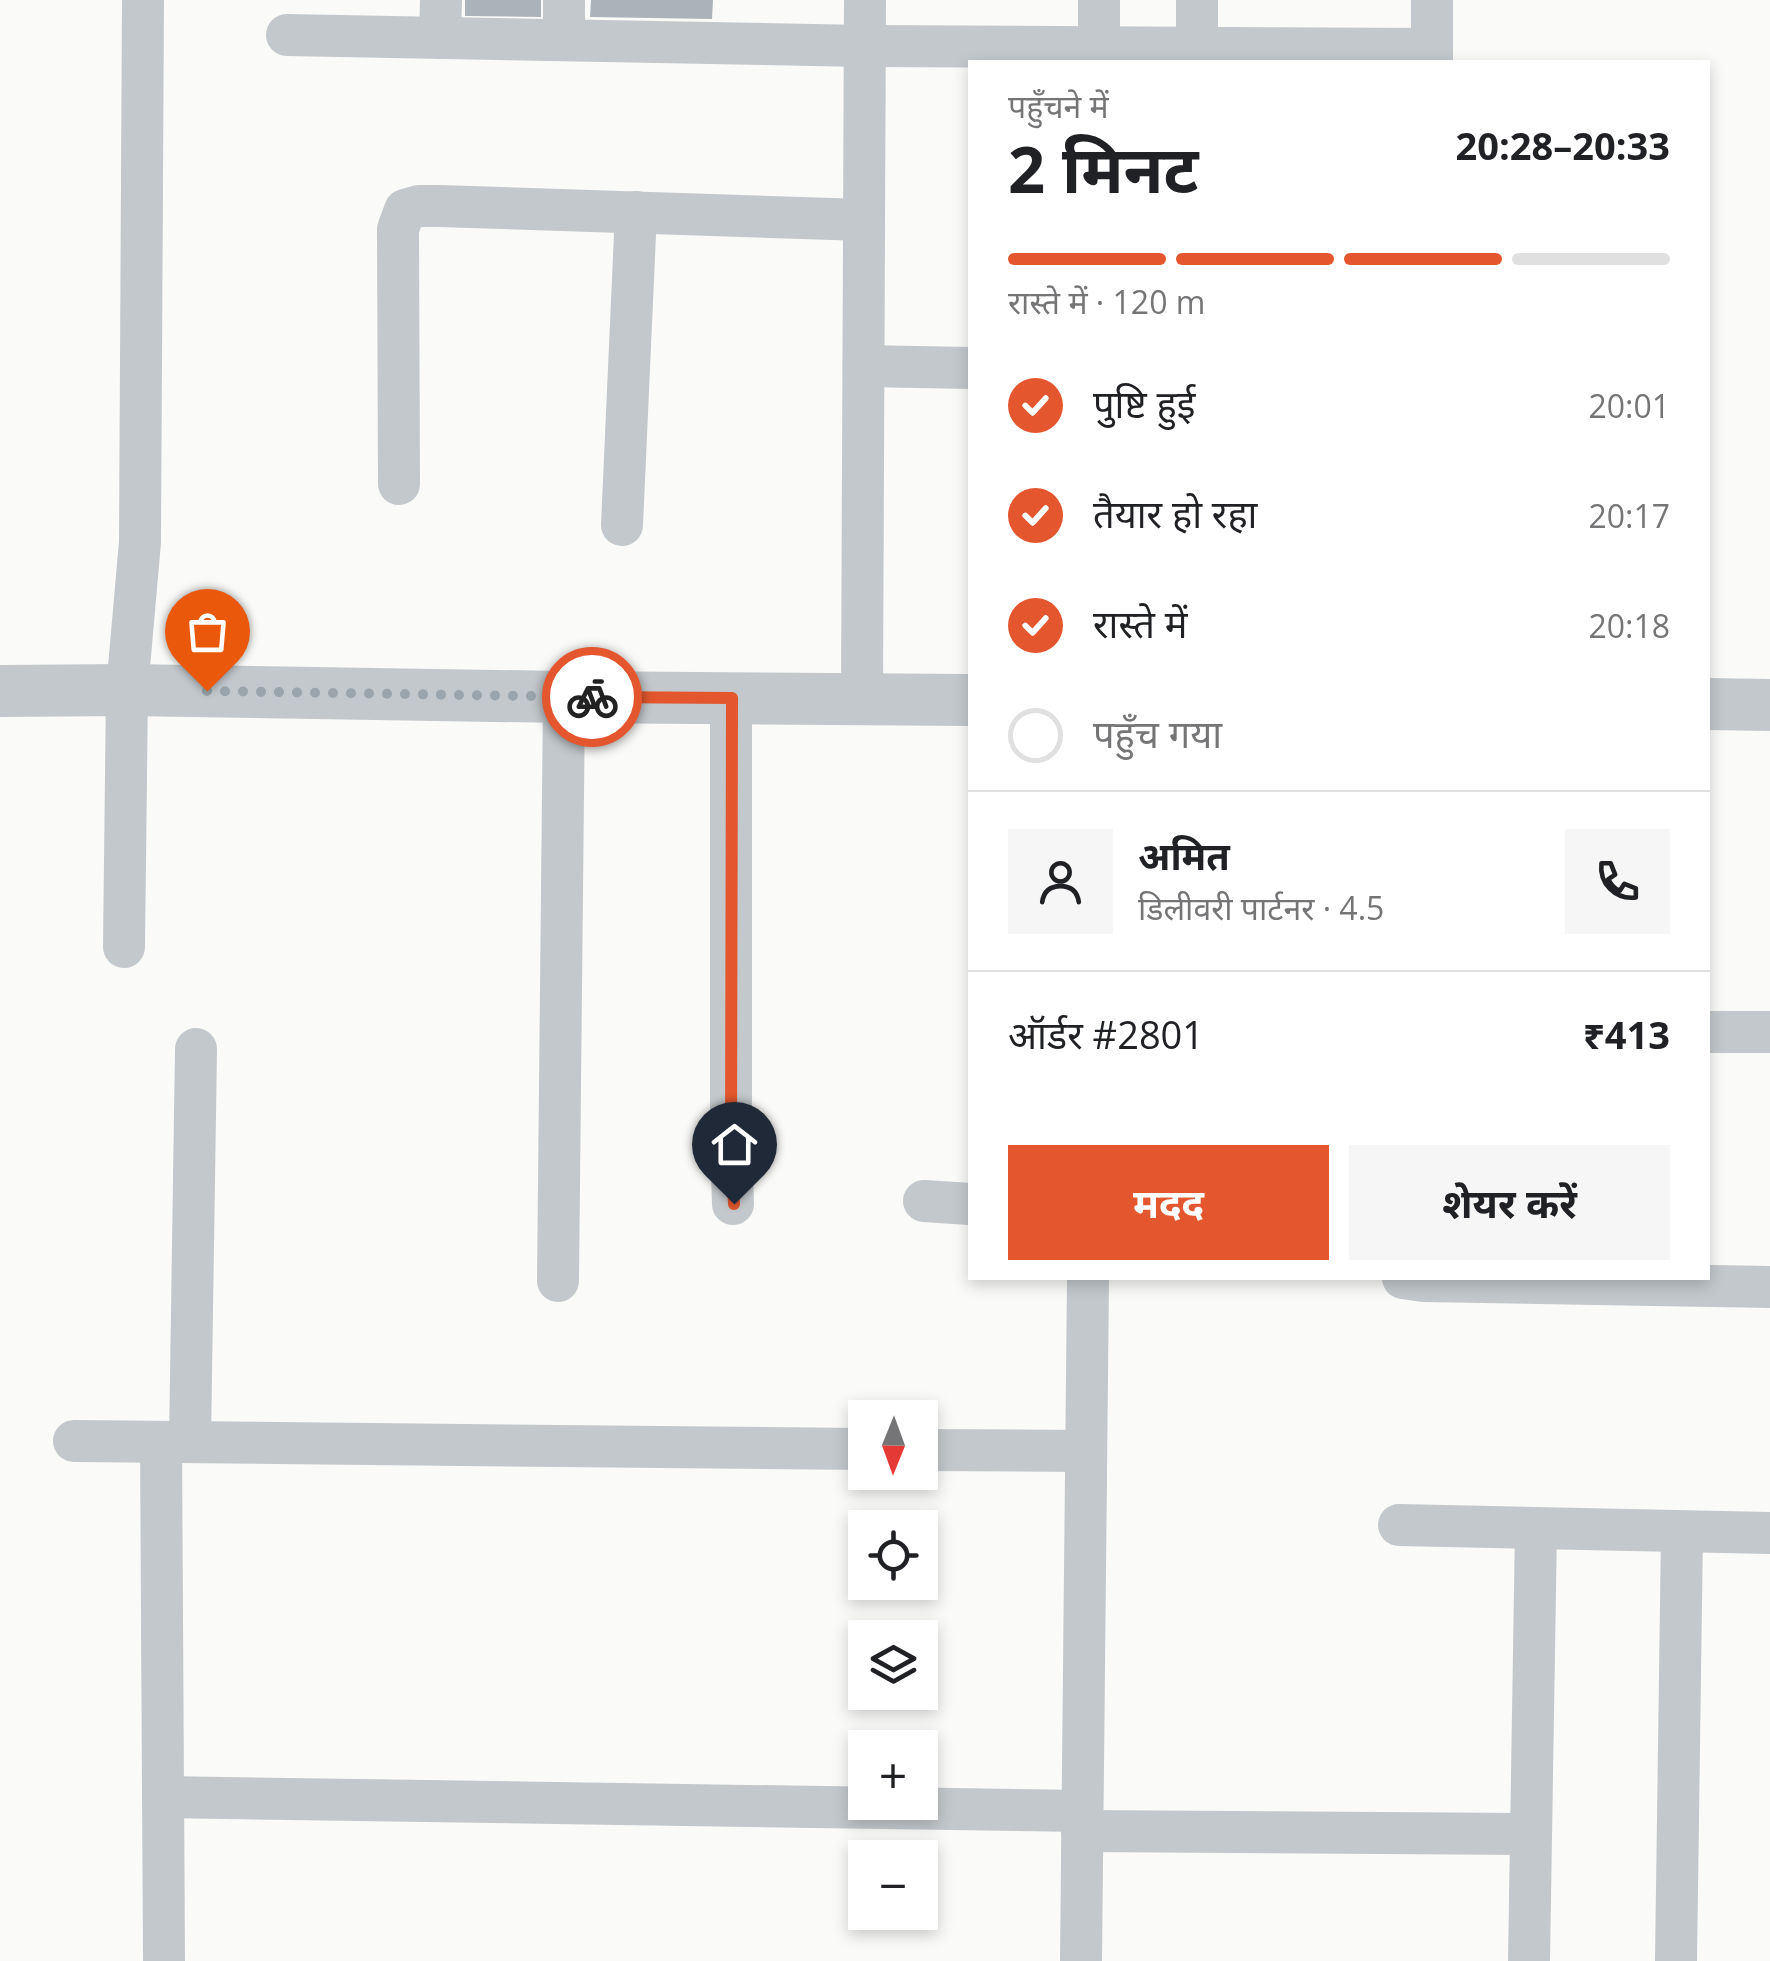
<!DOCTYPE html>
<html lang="hi">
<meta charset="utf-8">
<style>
:root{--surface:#fff;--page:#f6f6f6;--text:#202124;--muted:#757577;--line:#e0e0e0;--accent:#e4572e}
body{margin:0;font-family:"Open Sans","Noto Sans Devanagari",sans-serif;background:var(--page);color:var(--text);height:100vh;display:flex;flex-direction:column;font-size:38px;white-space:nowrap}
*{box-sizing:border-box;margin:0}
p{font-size:32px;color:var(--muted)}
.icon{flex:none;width:55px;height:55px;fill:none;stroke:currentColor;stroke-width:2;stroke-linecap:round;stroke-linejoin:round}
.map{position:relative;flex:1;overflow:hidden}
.sheet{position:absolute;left:968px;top:60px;width:742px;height:1220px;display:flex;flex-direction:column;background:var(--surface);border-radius:0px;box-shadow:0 5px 15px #0003}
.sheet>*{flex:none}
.needle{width:65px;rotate:181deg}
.controls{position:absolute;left:848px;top:1400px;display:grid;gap:20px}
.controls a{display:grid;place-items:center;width:90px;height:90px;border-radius:0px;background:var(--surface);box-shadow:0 5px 15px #0003;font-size:50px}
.pin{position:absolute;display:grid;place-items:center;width:85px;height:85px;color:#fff;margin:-102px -42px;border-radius:50% 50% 50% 0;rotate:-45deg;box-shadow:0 0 10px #0007}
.pin .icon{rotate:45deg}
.courier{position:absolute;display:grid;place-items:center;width:100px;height:100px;margin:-50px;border:8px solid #e4572e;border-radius:50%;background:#fff;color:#222;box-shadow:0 2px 12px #0007}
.headline em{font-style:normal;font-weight:700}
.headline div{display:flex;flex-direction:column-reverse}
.headline{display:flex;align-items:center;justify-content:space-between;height:170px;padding:0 40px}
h1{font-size:65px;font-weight:700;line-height:75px}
.bar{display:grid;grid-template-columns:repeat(4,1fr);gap:15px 10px;align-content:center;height:120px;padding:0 40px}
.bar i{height:12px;border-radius:8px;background:var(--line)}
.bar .selected{background:var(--accent)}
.bar p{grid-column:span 4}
.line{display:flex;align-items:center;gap:25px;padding:0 40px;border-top:2px solid var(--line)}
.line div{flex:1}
.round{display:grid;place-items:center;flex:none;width:105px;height:105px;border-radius:0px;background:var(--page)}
ol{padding:0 40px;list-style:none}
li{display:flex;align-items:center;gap:30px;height:110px}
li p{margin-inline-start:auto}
li .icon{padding:10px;border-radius:50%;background:var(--accent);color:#fff;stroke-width:4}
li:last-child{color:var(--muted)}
li i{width:55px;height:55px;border:5px solid var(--line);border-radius:50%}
.primary-button{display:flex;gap:20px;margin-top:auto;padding:20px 40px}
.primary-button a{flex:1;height:115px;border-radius:0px;background:var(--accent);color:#fff;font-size:40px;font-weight:700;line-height:115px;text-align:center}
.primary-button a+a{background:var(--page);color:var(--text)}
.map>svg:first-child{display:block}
</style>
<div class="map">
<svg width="1770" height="1961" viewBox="0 0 1770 1961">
<rect width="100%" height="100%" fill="#fafaf8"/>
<g fill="#aab3b9">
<path d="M 465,0 L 541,0 L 541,17 L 465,16 Z"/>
<path d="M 591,0 L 713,0 L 712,19 L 590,17 Z"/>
</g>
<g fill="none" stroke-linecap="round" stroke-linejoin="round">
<g stroke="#c3c8cc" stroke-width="42">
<path d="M 1432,0 L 1432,62"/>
<path d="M 287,35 L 865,46 L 1432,49"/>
<path d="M 440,38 L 441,0"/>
<path d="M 564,40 L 564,0"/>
<path d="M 1099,46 L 1099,0"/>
<path d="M 1197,46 L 1197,0"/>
<path d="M 864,366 L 970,368"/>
<path d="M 399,484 L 398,229 L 405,210 L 419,206 L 439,206 L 864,220"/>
<path d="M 622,525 L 636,212"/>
<path d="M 731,698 L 731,1141 L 733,1204"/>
<path d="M 862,699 L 865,0"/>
<path d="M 124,947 L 127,690 L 140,542 L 143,0"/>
<path d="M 1708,1032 L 1770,1032"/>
<path d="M 924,1201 L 970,1204"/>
<path d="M 1403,1278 L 1423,1281 L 1770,1287"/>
<path d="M 558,1281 L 564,697"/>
<path d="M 74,1441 L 865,1449"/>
<path d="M 161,1442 L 164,1961"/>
<path d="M 190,1442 L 196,1049"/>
<path d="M 920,1450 L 1086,1451"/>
<path d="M 1399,1525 L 1770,1533"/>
<path d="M 163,1797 L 1082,1811"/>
<path d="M 1082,1831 L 1531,1834"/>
<path d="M 1081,1961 L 1088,1278"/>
<path d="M 1529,1961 L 1536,1528"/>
<path d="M 1676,1961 L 1682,1532"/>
</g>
<g stroke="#c3c8cc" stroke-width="52">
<path d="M 0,691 L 127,690 L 564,697 L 970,700"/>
<path d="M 1708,704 L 1770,705"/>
</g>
</g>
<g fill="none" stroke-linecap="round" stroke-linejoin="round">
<path stroke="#99a4ac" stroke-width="10" stroke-dasharray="0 18" d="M 207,691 L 592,697"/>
<path stroke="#e4572e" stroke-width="12" d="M 592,697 L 732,698 L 731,1141 L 734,1204"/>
</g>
</svg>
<div class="controls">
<a><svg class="needle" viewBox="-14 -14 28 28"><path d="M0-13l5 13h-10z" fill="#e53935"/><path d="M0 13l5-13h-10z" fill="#757577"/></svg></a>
<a><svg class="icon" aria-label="locate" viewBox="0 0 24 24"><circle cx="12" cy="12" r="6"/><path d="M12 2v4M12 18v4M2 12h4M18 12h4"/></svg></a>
<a><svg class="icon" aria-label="layers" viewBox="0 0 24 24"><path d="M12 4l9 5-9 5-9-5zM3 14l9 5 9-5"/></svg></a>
<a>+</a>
<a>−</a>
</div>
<div class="pin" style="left:207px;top:691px;background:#ea580c"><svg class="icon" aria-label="bag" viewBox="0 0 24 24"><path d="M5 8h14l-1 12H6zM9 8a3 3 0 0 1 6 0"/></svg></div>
<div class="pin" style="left:734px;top:1204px;background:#1f2937"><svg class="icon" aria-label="home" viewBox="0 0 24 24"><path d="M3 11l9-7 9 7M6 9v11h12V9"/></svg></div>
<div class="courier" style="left:592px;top:697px"><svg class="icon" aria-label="bike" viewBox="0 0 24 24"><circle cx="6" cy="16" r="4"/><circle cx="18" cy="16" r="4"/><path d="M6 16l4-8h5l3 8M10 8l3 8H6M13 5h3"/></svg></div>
<section class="sheet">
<div class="headline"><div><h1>2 मिनट</h1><p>पहुँचने में</p></div><em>20:28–20:33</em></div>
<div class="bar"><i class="selected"></i><i class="selected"></i><i class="selected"></i><i></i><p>रास्ते में · 120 m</p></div>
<ol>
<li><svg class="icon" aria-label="check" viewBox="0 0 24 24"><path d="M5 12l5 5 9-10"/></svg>पुष्टि हुई<p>20:01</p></li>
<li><svg class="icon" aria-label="check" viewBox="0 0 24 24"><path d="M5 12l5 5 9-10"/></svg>तैयार हो रहा<p>20:17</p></li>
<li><svg class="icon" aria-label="check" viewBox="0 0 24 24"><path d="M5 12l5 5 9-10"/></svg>रास्ते में<p>20:18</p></li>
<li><i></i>पहुँच गया</li>
</ol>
<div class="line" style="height:180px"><a class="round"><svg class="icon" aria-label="person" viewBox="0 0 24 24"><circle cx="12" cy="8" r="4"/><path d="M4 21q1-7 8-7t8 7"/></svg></a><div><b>अमित</b><p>डिलीवरी पार्टनर · 4.5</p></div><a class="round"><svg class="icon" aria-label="phone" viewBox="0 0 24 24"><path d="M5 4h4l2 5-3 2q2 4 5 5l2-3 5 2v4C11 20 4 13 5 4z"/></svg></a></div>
<div class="line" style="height:130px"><div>ऑर्डर #2801</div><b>₹413</b></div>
<div class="primary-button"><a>मदद</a><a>शेयर करें</a></div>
</section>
</div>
